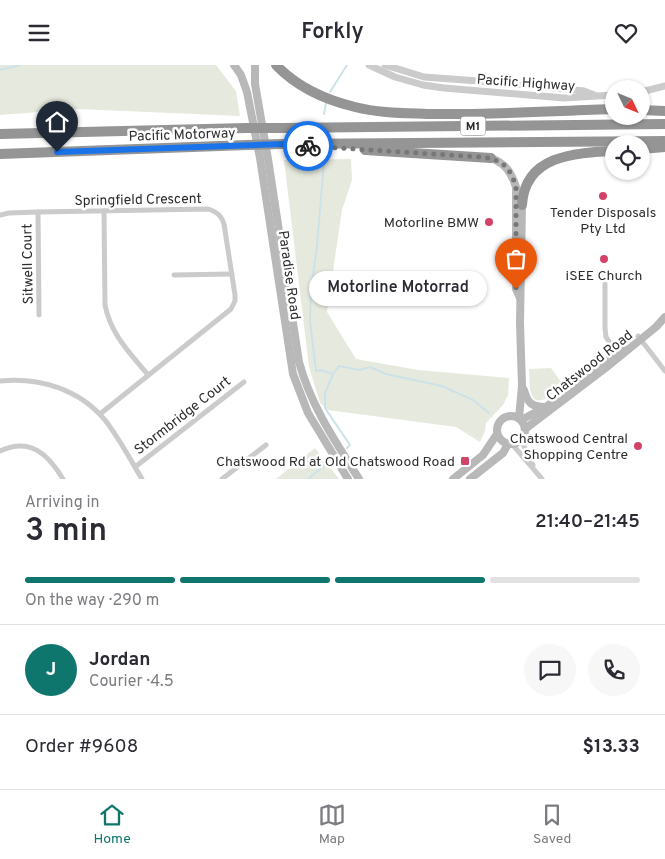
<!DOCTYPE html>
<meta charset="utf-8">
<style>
:root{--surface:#fff;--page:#f7f7f7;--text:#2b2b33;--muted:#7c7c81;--line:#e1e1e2;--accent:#0f766e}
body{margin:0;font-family:Overpass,sans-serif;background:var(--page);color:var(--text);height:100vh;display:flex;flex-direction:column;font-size:19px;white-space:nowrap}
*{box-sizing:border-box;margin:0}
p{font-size:16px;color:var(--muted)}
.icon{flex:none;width:28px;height:28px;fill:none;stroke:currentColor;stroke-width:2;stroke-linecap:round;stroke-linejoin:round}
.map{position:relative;height:414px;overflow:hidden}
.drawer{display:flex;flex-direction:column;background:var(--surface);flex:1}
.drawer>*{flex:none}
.needle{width:32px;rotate:133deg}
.tools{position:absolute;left:605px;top:15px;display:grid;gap:10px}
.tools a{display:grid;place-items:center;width:45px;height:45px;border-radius:50%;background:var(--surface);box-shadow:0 1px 4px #0004;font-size:25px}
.pin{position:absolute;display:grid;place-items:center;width:42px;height:42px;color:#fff;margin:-51px -21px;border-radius:50% 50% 50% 0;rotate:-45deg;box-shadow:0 0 5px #0007}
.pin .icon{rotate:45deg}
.courier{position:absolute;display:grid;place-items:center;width:50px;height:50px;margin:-25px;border:4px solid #1a73e8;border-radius:50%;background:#fff;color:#222;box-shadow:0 1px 6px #0007}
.bubble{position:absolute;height:35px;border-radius:18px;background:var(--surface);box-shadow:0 1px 4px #0004;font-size:16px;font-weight:600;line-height:35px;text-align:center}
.overview em{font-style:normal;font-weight:600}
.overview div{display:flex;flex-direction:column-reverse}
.overview{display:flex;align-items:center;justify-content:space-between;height:85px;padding:0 25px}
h1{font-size:32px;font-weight:600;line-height:38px}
.bar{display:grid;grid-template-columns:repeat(4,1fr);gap:8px 5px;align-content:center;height:60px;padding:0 25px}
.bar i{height:6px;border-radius:4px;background:var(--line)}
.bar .selected{background:var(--accent)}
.bar p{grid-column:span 4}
.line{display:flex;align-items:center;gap:12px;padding:0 25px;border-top:1px solid var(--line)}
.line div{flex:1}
.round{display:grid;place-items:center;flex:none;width:52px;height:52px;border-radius:26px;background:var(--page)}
header{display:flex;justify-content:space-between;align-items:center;height:65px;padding:0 25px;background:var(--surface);font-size:22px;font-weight:600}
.tabs{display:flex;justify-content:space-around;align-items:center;height:70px;border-top:1px solid var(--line);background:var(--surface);font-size:14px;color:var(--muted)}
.tabs a{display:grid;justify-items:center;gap:2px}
.tabs .selected{color:var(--accent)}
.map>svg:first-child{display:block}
</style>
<header><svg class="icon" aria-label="menu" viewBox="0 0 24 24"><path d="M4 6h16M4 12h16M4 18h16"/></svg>Forkly<svg class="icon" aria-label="heart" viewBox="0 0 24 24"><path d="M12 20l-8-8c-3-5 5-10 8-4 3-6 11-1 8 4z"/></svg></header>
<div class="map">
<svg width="665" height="414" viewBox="0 0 665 414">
<rect width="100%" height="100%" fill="#fff"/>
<g fill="#e6eade">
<path d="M 0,0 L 216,0 L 236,26 L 240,51 L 78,44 L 0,50 Z"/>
<path d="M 351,94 L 352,115 L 342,145 L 327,247 L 356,294 L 418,305 L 509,313 L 508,330 L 503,340 L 486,358 L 485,366 L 480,377 L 456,362 L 328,345 L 320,338 L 309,302 L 284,95 Z"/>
<path d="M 551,303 L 564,321 C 557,325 549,333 542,335 C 527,339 530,313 529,304 Z"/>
<path d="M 315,383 L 339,414 L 276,414 Z"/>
</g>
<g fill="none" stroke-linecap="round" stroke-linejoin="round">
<g stroke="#cce2e8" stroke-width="2">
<path d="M 0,5 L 20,0"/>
<path d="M 330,27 L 347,0"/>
<path d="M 324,49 L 326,38"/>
<path d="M 324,97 L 317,181 L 311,225 L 310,256 L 316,306 L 321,305 L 326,307 L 333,309 L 339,301 L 360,305 L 370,302 L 386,309 L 442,321 L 473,335 L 489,348"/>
<path d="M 333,309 L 325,328 L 325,343 L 350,380 L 347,383"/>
<path d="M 308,414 L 327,398"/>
</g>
<g stroke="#cbcbcb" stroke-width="5">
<path d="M 104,146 L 105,240 C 111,270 130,288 148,310"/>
<path d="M 38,147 L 39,250"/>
<path d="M 0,150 L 9,148 L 38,147 L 208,144 C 217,147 221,150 224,159 L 235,230 L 235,236 L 231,244 L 100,349"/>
<path d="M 605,209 L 605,263 L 606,272 L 617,288"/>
<path d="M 174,210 L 232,209"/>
<path d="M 638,271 L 665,306"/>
<path d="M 0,316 C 39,312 79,324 105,355 C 119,373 130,394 142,414"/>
<path d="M 521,375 L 533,400"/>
<path d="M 512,379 L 542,414"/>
<path d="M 0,386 C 30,372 48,389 63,414"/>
<path d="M 135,402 L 244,317"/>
<path d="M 222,414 L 266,380"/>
</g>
<g stroke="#cbcbcb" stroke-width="7">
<path d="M 369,0 L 395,12 L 423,20 L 444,23 L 564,33 L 614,30"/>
<path d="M 385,0 L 424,12 L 505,18 L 584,26 L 594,30"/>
<path d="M 641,27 L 665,21"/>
</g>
<g stroke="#b8b8b8" stroke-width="8">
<path d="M 234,0 L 241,10 L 247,27 L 260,93 L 293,309 L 308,348 L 348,414"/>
<path d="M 255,0 L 255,19 L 268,94 L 299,297 C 311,341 335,376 359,414"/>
<path d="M 491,93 C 506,99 511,107 516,122 L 516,224 L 520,233"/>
<path d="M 524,325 C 528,339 532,342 546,342"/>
<circle cx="511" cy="365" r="14"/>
<path d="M 519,353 L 522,321 L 520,258 L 522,140"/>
<path d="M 521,355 L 546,342 L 623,283"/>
<path d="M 525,364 L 608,301 L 656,262 L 665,252"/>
<path d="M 453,414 L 483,390 L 497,369"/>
<path d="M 470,414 L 503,388 L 508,379"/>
</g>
<g stroke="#959595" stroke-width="10">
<path d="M 276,0 C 297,22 326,35 355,42 C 379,48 403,48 427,49 C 489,50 552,46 614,44"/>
<path d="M 641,45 L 665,46"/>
<path d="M 281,63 L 665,59"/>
<path d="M 0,69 L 247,63"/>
<path d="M 283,79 L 665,76"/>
<path d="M 641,84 L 665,82"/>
<path d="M 365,85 L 491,93"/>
<path d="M 0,89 L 247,80"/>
<path d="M 522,140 C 525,90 575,88 614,86"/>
</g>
<g stroke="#959595" stroke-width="10">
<path d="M 247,63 L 281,63"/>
<path d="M 247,80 L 283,79"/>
</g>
</g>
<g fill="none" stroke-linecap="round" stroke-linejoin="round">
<path stroke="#777" stroke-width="5" stroke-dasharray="0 9" d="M 308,81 L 481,92 C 502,94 510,102 516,122 L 516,224"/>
<path stroke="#1a73e8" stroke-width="6" d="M 57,87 L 283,79 L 308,81"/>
</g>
<g fill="#d24467" stroke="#fff" stroke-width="2">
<circle cx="603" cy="131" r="5"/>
<circle cx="489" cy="157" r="5"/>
<circle cx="604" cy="194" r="5"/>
<circle cx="638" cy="381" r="5"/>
<rect x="460" y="391" width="10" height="10" rx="2.5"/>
</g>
<g text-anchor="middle" stroke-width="5" stroke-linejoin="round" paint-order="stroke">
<rect fill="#fff" stroke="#6d6d6d" stroke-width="1" x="460.5" y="51.5" width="25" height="19" rx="4"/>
<g font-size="12" font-weight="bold" fill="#2e2e2e">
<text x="473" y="65">M1</text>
</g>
<g font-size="14" fill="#2e2e2e" stroke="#fff">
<text transform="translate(526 17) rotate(4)" y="5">Pacific Highway</text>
<text transform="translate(182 69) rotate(-2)" y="5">Pacific Motorway</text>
<text transform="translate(138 134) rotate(-1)" y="5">Springfield Crescent</text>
<text transform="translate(27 199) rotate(-91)" y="5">Sitwell Court</text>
<text transform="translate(290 210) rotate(82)" y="5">Paradise Road</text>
<text transform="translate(589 300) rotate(-38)" y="5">Chatswood Road</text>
<text transform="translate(182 350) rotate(-38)" y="5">Stormbridge Court</text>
</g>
<g font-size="14" fill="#2e2e2e" stroke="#fff" text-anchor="end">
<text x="603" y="152" text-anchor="middle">Tender Disposals<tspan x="603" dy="16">Pty Ltd</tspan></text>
<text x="479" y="162">Motorline BMW</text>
<text x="604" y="215" text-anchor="middle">iSEE Church</text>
<text x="628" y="378">Chatswood Central<tspan x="628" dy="16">Shopping Centre</tspan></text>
<text x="455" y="401">Chatswood Rd at Old Chatswood Road</text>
</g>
</g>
</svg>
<div class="tools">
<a><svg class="needle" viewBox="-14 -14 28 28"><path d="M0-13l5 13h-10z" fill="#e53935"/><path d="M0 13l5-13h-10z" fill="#7c7c81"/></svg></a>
<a><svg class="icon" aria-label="locate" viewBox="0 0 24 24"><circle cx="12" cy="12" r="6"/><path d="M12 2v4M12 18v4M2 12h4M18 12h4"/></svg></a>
</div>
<div class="pin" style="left:516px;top:224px;background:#ea580c"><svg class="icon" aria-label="bag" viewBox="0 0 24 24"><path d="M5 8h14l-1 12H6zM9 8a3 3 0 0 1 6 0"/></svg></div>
<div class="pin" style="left:57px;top:87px;background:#1f2937"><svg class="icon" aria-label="home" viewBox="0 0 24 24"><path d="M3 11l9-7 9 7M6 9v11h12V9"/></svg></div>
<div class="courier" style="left:308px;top:81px"><svg class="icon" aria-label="bike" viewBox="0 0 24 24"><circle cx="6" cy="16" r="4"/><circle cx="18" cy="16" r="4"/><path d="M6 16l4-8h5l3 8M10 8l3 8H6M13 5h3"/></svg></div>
<div class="bubble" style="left:309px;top:206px;width:178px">Motorline Motorrad</div>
</div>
<section class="drawer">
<div class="overview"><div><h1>3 min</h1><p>Arriving in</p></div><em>21:40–21:45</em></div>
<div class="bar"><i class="selected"></i><i class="selected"></i><i class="selected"></i><i></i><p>On the way · 290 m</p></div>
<div class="line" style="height:90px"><b class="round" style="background:var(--accent);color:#fff">J</b><div><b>Jordan</b><p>Courier · 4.5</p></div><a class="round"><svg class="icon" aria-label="chat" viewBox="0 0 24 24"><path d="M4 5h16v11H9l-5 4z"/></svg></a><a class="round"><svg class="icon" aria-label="phone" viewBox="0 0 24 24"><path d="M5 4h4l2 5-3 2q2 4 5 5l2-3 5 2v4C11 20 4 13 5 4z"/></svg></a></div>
<div class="line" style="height:65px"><div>Order #9608</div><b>$13.33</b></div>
</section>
<nav class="tabs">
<a class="selected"><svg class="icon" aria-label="home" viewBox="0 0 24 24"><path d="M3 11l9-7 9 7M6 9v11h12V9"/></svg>Home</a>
<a><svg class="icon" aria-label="map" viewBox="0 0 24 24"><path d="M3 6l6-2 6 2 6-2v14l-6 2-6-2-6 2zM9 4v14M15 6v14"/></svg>Map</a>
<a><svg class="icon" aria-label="saved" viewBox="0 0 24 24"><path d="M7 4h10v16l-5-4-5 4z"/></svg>Saved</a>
</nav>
